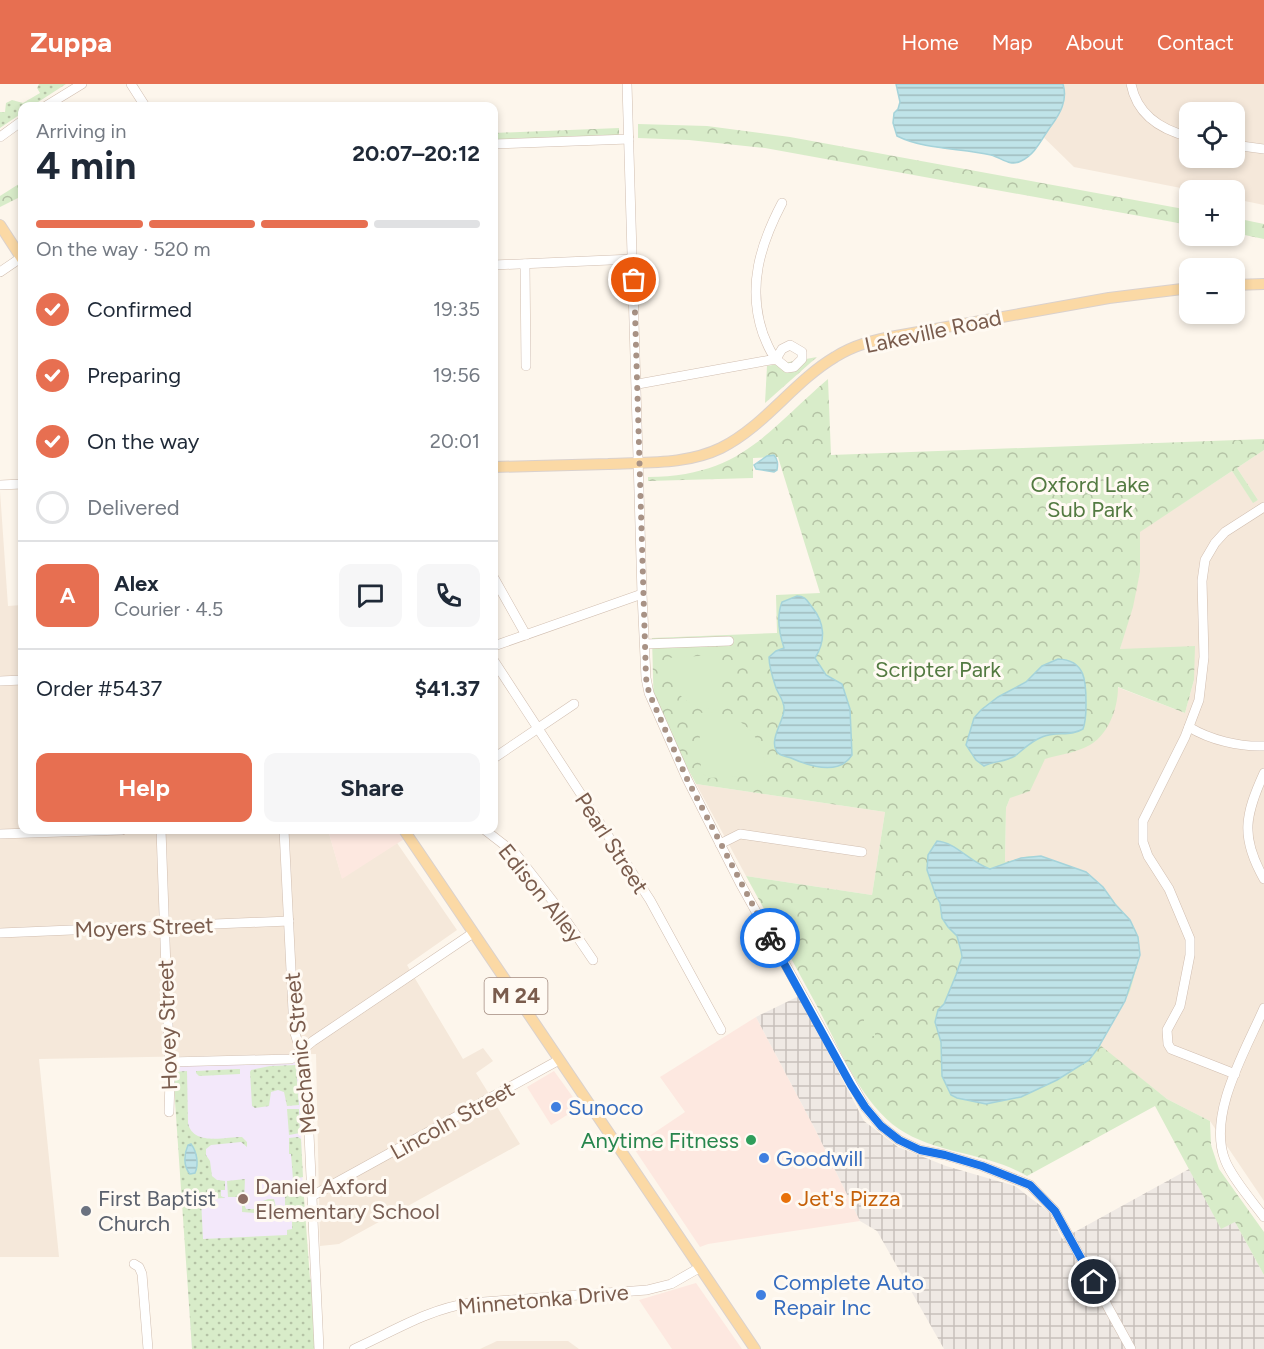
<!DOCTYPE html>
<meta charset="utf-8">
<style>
:root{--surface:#fff;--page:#f6f6f7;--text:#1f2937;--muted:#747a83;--line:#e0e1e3;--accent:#e76f51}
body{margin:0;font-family:Figtree,sans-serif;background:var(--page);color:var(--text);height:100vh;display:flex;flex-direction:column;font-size:22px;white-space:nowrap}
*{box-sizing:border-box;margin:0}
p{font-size:20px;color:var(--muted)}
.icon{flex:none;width:33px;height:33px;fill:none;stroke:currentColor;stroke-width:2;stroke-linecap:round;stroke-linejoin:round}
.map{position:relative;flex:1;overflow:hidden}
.drawer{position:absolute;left:18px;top:18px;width:480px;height:732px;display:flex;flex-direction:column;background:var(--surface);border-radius:12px;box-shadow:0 3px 9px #0003}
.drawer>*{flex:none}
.fabs{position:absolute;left:1179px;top:18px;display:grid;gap:12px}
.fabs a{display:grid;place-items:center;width:66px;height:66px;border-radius:12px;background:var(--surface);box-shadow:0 3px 9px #0003;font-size:30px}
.pin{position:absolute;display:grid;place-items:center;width:51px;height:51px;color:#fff;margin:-26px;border:3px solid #fff;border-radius:50%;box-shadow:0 2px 6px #0007}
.courier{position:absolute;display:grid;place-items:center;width:60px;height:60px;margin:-30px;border:4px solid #1a73e8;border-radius:50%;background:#fff;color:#222;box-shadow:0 2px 8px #0007}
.headline em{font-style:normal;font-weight:700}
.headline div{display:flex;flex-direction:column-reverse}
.headline{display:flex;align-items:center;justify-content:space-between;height:102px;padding:0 18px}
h1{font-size:39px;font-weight:700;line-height:45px}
.bar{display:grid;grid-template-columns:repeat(4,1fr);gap:9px 6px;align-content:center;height:72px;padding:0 18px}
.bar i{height:8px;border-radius:4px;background:var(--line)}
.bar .selected{background:var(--accent)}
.bar p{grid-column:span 4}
.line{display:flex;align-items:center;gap:15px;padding:0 18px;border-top:2px solid var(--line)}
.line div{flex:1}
.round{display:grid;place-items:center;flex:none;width:63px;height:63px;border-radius:12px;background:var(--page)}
ol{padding:0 18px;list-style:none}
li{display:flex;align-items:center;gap:18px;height:66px}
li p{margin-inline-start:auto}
li .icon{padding:6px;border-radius:50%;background:var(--accent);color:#fff;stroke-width:4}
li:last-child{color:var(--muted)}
li i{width:33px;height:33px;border:3px solid var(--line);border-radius:50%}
.cta{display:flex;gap:12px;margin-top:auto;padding:12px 18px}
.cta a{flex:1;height:69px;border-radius:12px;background:var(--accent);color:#fff;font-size:24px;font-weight:700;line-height:69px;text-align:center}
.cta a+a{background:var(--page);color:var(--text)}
header{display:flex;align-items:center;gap:36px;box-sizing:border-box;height:84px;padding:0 30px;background:var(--accent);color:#fff}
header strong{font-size:28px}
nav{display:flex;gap:33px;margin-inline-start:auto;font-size:21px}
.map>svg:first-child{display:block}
</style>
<header>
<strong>Zuppa</strong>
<nav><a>Home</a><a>Map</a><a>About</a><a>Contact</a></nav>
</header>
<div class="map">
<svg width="1264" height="1265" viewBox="0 0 1264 1265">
<defs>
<pattern id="industrial-grid" width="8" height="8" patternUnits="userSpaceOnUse" patternTransform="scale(1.5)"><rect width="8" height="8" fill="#efe9e4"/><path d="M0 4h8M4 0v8" fill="none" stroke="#c7c0bb"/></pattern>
<pattern id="grass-dots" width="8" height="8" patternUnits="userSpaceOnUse" patternTransform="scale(1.5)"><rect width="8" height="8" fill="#d8ecc9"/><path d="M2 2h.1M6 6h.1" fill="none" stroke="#b4c2a5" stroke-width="1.8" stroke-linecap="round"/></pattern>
<pattern id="park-crowns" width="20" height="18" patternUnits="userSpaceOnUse" patternTransform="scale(1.5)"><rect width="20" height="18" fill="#d8ecc9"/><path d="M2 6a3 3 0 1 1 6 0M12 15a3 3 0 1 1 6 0" fill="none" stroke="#b4c2a5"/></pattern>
<pattern id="water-rules" width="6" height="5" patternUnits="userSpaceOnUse" patternTransform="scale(1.5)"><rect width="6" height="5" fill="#bfe3e8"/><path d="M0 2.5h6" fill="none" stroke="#a0bbbe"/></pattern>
</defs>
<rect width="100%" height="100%" fill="#fdf6ec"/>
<g fill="#f5e8da" fill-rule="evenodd">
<path d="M 983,0 L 1264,0 L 1264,121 L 1235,115 L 1234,106 L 1191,106 L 1074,83 L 1030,40 ZM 1190,28 L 1234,28 L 1234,74 L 1190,74 Z"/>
<path d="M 1264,366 L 1264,1117 L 1210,1037 L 1167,1015 L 1099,961 L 1005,779 L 1006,724 L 1010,714 L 1045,675 L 1117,603 L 1185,629 L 1194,596 L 1120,565 L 1140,488 L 1139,448 L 1232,387 L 1253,418 L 1258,416 L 1237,384 Z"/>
<path d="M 0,407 L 8,522 L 22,521 L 22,746 L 328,746 L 342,794 L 397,759 L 457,846 L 407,881 L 463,975 L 483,964 L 493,977 L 476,989 L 520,1060 L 339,1160 L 320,1162 L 316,970 L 39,975 L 59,1173 L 0,1173 Z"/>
<path d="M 696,700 L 885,728 L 872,811 L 746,792 Z"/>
<path d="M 497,1257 L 568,1257 L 579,1265 L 480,1265 Z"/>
</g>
<g fill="#fde8e0">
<path d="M 328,746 L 413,746 L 415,748 L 342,795 Z"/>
<path d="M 756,933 L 816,1047 L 860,1137 L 708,1160 L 700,1163 L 633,1063 L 685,1028 L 660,993 Z"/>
<path d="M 554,987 L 580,1023 L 551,1041 L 527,1003 Z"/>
<path d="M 696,1199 L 742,1265 L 672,1265 L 639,1216 Z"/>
</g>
<path fill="url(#industrial-grid)" d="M 799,912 L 864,1037 L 898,1063 L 946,1082 L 1015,1102 L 1050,1129 L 1062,1155 L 1189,1085 L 1221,1144 L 1235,1138 L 1264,1191 L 1264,1265 L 944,1265 L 877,1147 L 860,1137 L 816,1047 L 756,933 Z"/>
<path fill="#f3e8fa" d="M 299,977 L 305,1182 L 310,1265 L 192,1265 L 174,978 Z"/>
<g fill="url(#grass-dots)">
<path d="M 39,0 L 66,0 L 32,22 L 22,22 L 22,29 L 0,44 L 0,28 L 5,28 L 6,19 L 12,16 L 23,19 L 40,9 L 37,4 Z"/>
<path d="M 296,981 L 299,1021 L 287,1022 L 284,1008 L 278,1006 L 271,1008 L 269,1022 L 255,1024 L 252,1022 L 250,988 L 251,986 L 270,982 Z"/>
<path d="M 237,985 L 240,985 L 240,990 L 199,992 L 196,989 L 196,987 Z"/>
<path d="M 187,987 L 188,1039 C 193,1062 224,1053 242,1053 L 247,1058 L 247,1063 L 241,1058 L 211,1061 L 206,1065 L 206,1071 L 210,1077 L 212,1092 L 217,1096 L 225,1097 L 225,1106 L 221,1106 L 221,1112 L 225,1114 L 201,1115 L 203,1155 L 287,1151 L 287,1146 L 292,1145 L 292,1136 L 287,1136 L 286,1131 L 264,1129 L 263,1117 L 268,1115 L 274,1115 L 277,1128 L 285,1128 L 285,1109 L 294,1109 L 293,1099 L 303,1100 L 310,1195 L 313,1193 L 315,1265 L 192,1265 L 173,988 Z"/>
<path d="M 287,1025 L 299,1025 L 300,1049 L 289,1051 Z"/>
<path d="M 298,1053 L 301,1055 L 303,1093 L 293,1095 L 291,1070 L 289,1070 L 289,1054 Z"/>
<path d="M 245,1095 L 244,1120 L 246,1125 L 254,1125 L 255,1129 L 242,1128 L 242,1113 L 228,1113 L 227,1097 Z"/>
</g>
<g fill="url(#park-crowns)">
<path d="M 638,40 L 707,42 L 790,53 L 1189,126 L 1189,141 L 765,64 L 689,56 L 638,54 Z"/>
<path d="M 619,44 L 619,51 L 494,56 L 494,49 Z"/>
<path d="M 22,98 L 22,112 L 0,123 L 0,112 Z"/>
<path d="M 1235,134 L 1264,140 L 1264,155 L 1235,149 Z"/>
<path d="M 817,273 L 765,319 L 767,282 Z"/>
<path d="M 828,295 L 831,371 L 1264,355 L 1264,366 L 1237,384 L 1258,416 L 1253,419 L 1232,387 L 1140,448 L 1140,488 L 1133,523 L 1120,565 L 1195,562 L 1194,596 L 1185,629 L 1118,603 C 1118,625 1108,653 1086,663 C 1074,669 1058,671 1045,675 L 1030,707 L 1010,714 L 1006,724 L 1005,778 L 1029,772 L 1041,772 L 1086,788 L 1103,803 L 1136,847 L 1140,871 L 1130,907 L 1100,961 L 1167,1015 L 1210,1037 L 1211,1061 L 1219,1085 L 1264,1148 L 1264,1191 L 1235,1138 L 1221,1145 L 1155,1022 L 1027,1092 C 986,1068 936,1070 899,1045 C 861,1019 839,963 818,924 C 794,880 770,836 746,792 L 872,811 L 885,728 L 696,700 L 659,631 L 654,631 L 652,554 L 777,549 L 776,511 L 820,509 L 778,373 L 753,374 L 753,394 L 648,397 L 648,393 C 741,392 765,349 828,295 Z"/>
</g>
<g fill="#d8ecc9">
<path d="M 715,571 L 719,574 L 723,625 C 687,627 669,609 667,574 Z"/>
<path d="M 713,628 C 750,635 762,655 767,691 L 708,694 L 701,688 L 699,629 Z"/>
<rect x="864" y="931" width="11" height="21"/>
</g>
<g fill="url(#water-rules)" stroke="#a5d3da" stroke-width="1.5">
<path d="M 896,0 L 1063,0 C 1068,16 1060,30 1051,42 C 1042,54 1036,70 1021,77 C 1010,83 1002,74 991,71 C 961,64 925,66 897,52 L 893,39 L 894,29 L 898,25 L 900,18 Z"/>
<path d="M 774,371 C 778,376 778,380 777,386 L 774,388 L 756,385 L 754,381 L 767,372 Z"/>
<path d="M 797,512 C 806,512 807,517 812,523 C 825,539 826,557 815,574 L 826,591 L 842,600 L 850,625 L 852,671 C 839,692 809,682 791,674 C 786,672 778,672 776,666 C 770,655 783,638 784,626 C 785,618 779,611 776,604 C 773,595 769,582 769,573 L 776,567 L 784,564 C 779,549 776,533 782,518 Z"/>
<path d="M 1058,575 C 1087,576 1086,600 1086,621 C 1086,629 1086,637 1083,645 C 1070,653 1056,647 1042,653 C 1031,657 1024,665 1015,672 C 1005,678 994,677 984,682 L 976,676 L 966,661 L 974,634 L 981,626 L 998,613 L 1026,598 L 1042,582 Z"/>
<path d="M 937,757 C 955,758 971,779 990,785 L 1021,774 L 1041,772 L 1086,788 L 1103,803 L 1115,820 L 1130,836 L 1138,853 L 1140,871 L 1125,917 L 1098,964 L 1089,976 L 1057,996 L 1021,1013 L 986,1020 L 957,1014 L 951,1011 L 942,992 L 941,958 L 935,938 L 938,926 L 944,920 L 956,891 L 962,873 L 961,867 L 957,852 L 948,843 L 942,834 L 940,819 L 936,812 L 927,786 L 928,771 Z"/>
<path d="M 191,1060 C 197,1068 199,1080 195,1089 L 190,1090 C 183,1082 184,1070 188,1061 Z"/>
</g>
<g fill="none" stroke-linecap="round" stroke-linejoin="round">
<defs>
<g id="minor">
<path d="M 131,0 L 145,22"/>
<path d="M 627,0 L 642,510 L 646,594 L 649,609 L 687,695 L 740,799 L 865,1023 L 881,1042 L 899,1056 L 920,1066 L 945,1071 L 982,1082 L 1030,1101 L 1055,1127 L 1131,1265"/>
<path d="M 1131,0 C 1137,31 1161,46 1190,53"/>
<path d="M 46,22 L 82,0"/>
<path d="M 0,53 L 22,37"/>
<path d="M 494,60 L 629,55"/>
<path d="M 1234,61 L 1264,65"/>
<path d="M 525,180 L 526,282"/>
<path d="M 494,181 L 633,175"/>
<path d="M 0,188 L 22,173"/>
<path d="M 638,300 L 776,275 L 787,284 L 794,283 L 802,275 L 802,268 L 790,261 L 782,265 L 776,275 C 769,267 767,259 763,250 C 747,203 760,161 782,119"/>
<path d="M 0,401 L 22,400"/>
<path d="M 494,494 L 526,551"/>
<path d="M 645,560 L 729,557"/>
<path d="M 494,562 L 642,510"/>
<path d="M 494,577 L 650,816 L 721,946"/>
<path d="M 0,597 L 22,596"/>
<path d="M 1189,643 C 1210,656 1240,663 1264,662"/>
<path d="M 494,674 L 574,620"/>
<path d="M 1264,689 C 1245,731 1240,753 1264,795"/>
<path d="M 161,746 L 170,996 L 169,1028"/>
<path d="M 284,746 L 294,946 L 306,985 L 319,1265"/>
<path d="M 485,746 L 516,770 L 555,820 L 593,876"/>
<path d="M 0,750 L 122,746"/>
<path d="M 720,760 L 740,750 L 862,768"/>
<path d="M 0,849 L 289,837"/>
<path d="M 1264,924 C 1246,966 1207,1030 1225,1076 C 1232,1094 1252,1117 1264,1133"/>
<path d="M 169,978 L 291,975 L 313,957 L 473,849"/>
<path d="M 1235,990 L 1189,972 L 1171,965 L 1168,960 L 1167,946 L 1180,922 L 1190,871 L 1190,855 L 1169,805 L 1148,772 L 1143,758 L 1143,737 L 1185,653 L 1199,616 L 1204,573 L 1202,497 L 1205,476 L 1215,459 L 1225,448 L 1264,423"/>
<path d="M 312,1112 L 559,976"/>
<path d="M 134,1180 L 139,1183 L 142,1190 L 148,1265"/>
<path d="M 354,1265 C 392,1248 428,1225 470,1219 L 647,1206 L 671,1200 L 699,1184"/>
</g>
<g id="major">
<path d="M 0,141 L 22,175"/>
<path d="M 1234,201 L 1264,200"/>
<path d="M 494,383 C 532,382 570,381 608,380 C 646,378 686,381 721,364 C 765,342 793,298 835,273 C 854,261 874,256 896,252 L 1109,214 L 1190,204"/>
<path d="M 404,746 L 755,1265"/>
</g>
</defs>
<use href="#minor" stroke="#d1beb0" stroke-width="10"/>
<use href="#major" stroke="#dad1cd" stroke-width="12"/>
<use href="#minor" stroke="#fff" stroke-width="9"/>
<use href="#major" stroke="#fbd9a5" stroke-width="10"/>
</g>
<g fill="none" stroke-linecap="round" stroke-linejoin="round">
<path stroke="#a89285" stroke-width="6" stroke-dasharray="0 10.8" d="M 634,196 L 646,594 L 649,609 L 687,695 L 770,854"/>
<path stroke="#1a73e8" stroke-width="8" d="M 770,854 L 851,1001 L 865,1023 L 881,1042 L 899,1056 L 920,1066 L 945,1071 L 982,1082 L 1030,1101 L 1055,1127 L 1094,1198"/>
</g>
<g fill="#3f7fe0" stroke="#fffaf3" stroke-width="2">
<circle cx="556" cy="1023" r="6"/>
<circle cx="764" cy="1074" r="6"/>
<circle cx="761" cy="1211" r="6"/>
</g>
<circle fill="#2e9e5b" stroke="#fffaf3" stroke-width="2" cx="751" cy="1056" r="6"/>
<circle fill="#e8710a" stroke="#fffaf3" stroke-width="2" cx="786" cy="1114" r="6"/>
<circle fill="#8d6e63" stroke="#fffaf3" stroke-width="2" cx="243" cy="1115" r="6"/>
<circle fill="#6b7280" stroke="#fffaf3" stroke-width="2" cx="86" cy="1127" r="6"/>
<g text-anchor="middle" stroke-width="6" stroke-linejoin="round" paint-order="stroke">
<rect fill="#fffaf3" stroke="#a28b7f" stroke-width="1.5" x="484.5" y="894" width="63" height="36" rx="4.5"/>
<g font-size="21" font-weight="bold" fill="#7a5c4d">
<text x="516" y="919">M 24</text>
</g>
<g font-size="22" fill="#7a5c4d" stroke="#fffaf3">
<text transform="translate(933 247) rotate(-12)" y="8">Lakeville Road</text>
<text transform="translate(612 759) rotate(57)" y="8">Pearl Street</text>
<text transform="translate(541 809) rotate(51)" y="8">Edison Alley</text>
<text transform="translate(144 843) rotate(-2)" y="8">Moyers Street</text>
<text transform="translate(167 941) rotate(-92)" y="8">Hovey Street</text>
<text transform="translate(300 969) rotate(-96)" y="8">Mechanic Street</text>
<text transform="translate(452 1036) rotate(-29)" y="8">Lincoln Street</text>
<text transform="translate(543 1215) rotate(-5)" y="8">Minnetonka Drive</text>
</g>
<g font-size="22" fill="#537a41" stroke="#fffaf3">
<text x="1090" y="408">Oxford Lake<tspan x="1090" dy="25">Sub Park</tspan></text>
<text x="938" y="593">Scripter Park</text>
</g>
<g font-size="22" fill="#366cbe" stroke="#fffaf3" text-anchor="start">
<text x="568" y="1031">Sunoco</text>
<text x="776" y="1082">Goodwill</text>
<text x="773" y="1206">Complete Auto<tspan x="773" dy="25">Repair Inc</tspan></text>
</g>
<g font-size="22" fill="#27864d" stroke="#fffaf3" text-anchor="end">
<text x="739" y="1064">Anytime Fitness</text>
</g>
<g font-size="22" fill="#785e54" stroke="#fffaf3" text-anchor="start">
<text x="255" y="1110">Daniel Axford<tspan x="255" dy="25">Elementary School</tspan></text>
</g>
<g font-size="22" fill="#5b616d" stroke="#fffaf3" text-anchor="start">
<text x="98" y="1122">First Baptist<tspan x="98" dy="25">Church</tspan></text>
</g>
<g font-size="22" fill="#c56008" stroke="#fffaf3" text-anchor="start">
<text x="798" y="1122">Jet's Pizza</text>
</g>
</g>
</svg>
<div class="fabs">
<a><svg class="icon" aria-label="locate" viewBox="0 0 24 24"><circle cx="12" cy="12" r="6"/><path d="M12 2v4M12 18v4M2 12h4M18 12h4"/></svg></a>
<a>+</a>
<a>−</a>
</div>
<div class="pin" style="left:634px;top:196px;background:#ea580c"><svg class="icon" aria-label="bag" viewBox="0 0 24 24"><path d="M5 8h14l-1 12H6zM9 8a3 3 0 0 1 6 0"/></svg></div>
<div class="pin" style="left:1094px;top:1198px;background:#1f2937"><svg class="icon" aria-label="home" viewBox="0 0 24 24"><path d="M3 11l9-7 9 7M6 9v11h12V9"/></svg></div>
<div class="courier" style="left:770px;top:854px"><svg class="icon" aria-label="bike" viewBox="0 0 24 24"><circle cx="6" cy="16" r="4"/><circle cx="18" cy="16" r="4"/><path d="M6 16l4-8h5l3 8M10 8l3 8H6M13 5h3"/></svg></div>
<section class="drawer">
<div class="headline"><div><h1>4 min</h1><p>Arriving in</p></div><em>20:07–20:12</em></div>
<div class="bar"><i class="selected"></i><i class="selected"></i><i class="selected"></i><i></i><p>On the way · 520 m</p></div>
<ol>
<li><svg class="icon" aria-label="check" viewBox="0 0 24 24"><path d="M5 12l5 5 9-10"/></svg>Confirmed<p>19:35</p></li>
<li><svg class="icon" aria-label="check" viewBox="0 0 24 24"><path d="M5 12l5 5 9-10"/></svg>Preparing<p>19:56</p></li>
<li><svg class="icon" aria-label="check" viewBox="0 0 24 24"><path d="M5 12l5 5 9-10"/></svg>On the way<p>20:01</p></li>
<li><i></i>Delivered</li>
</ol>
<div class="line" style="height:108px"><b class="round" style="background:var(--accent);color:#fff">A</b><div><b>Alex</b><p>Courier · 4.5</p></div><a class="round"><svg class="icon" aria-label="chat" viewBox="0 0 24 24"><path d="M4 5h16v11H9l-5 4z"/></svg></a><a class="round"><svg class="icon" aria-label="phone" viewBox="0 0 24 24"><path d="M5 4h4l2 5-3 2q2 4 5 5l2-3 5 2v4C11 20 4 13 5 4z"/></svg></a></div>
<div class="line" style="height:78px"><div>Order #5437</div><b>$41.37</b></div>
<div class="cta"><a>Help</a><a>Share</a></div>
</section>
</div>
